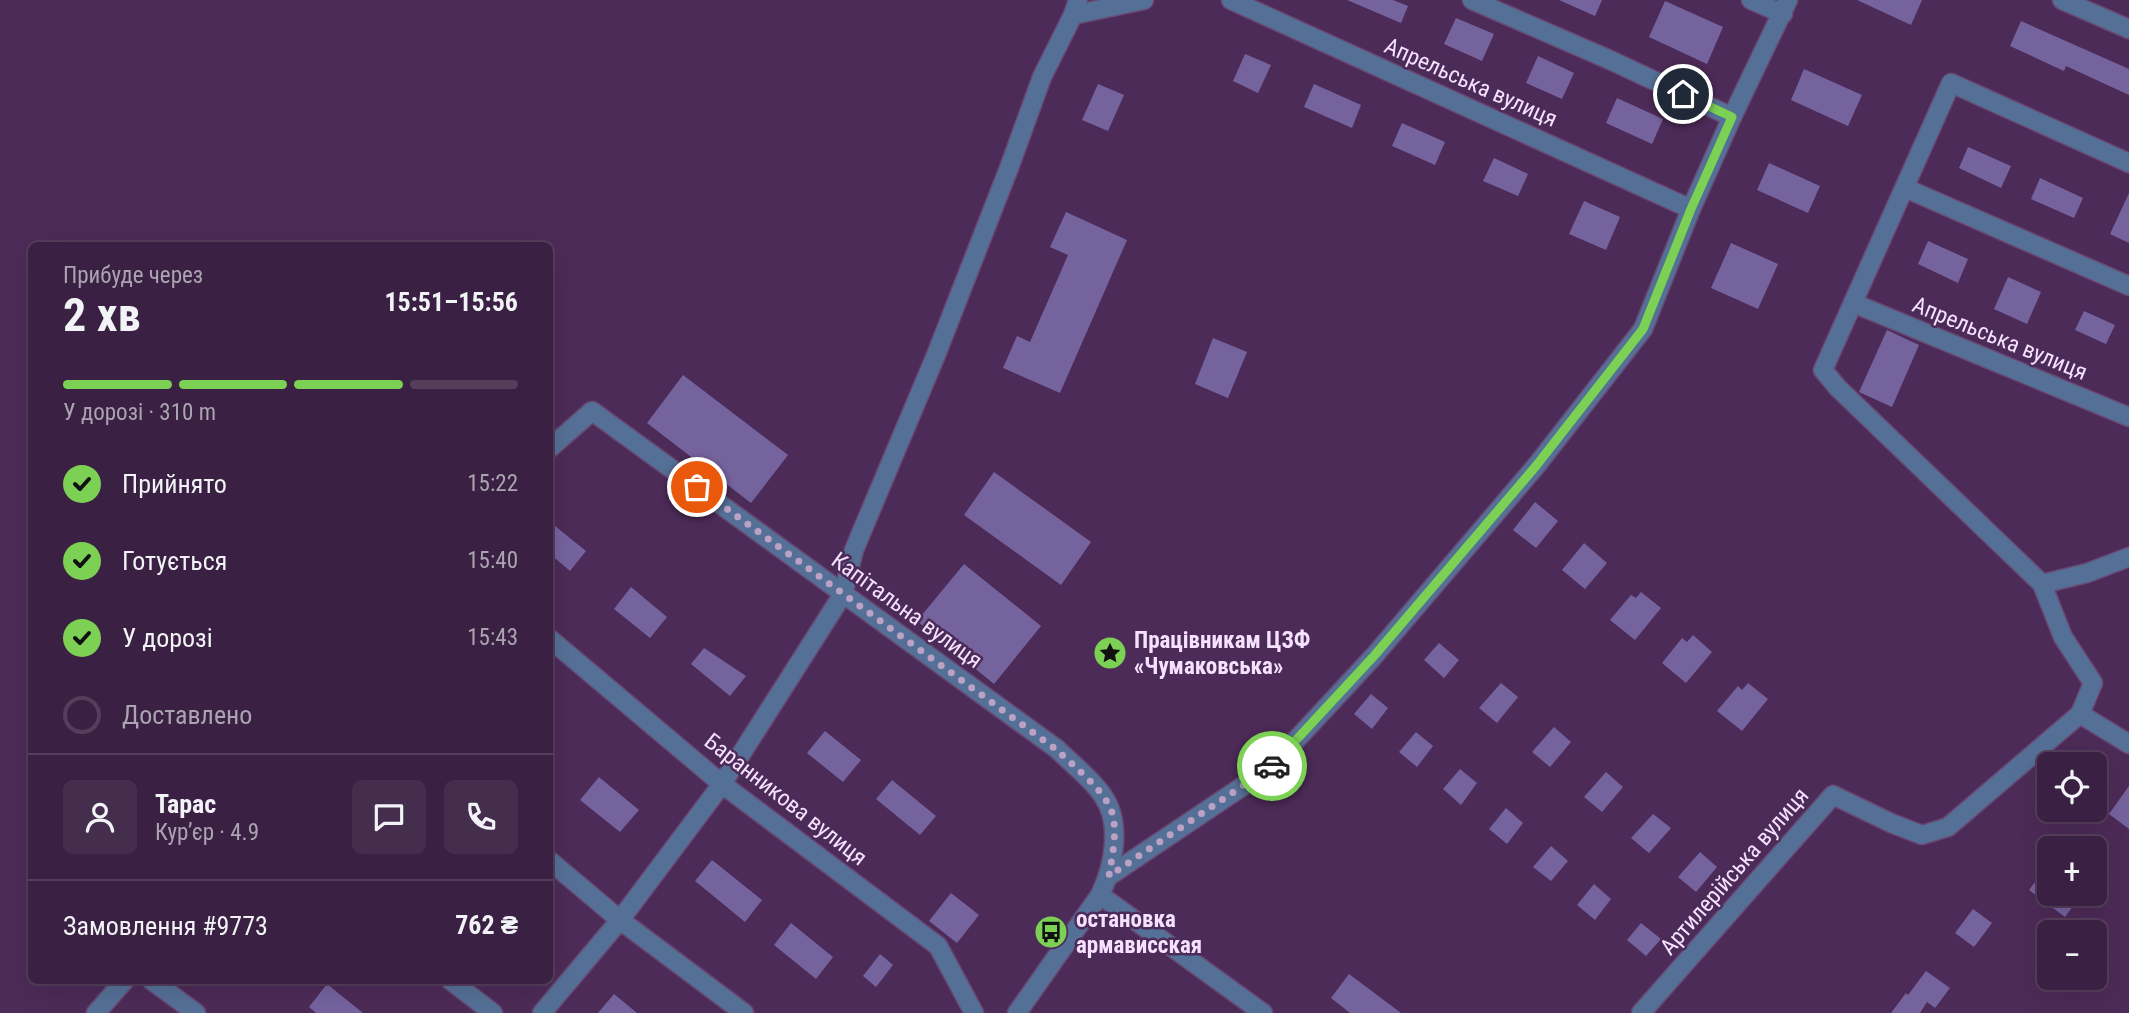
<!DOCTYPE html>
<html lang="uk">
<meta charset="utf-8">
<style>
:root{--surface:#3a2042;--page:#452d4d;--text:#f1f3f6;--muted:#aba3b2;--line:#543e5b;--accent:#7cd155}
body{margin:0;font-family:"Roboto Condensed",sans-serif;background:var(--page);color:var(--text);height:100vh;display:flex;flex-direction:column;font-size:26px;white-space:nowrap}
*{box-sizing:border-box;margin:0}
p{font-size:23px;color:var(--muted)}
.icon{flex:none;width:38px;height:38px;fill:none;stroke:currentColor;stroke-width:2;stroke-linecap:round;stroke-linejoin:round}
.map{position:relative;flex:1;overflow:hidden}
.panel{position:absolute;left:28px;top:242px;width:525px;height:742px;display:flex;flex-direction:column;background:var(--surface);border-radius:10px;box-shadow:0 7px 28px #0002,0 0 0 2px var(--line)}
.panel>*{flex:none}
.buttons{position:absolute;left:2037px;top:752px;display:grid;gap:14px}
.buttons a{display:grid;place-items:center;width:70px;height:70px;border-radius:10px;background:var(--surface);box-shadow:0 7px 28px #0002,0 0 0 2px var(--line);font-size:35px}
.pin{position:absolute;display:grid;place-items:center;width:60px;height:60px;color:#fff;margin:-30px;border:4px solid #fff;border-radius:50%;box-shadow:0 2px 7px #0007}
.courier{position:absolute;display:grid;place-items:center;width:70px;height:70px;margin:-35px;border:5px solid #7cd155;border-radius:50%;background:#fff;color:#222;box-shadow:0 2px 9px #0007}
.headline em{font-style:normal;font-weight:700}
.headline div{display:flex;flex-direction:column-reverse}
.headline{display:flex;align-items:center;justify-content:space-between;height:119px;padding:0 35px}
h1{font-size:46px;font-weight:700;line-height:52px}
.bar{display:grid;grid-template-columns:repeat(4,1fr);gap:10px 7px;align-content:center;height:84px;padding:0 35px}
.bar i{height:9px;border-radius:5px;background:var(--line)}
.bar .active{background:var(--accent)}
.bar p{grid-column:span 4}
.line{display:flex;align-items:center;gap:18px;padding:0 35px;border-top:2px solid var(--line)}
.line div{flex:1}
.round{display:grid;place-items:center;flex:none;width:74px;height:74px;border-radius:10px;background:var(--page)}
ol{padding:0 35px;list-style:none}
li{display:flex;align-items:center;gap:21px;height:77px}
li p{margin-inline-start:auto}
li .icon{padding:7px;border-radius:50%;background:var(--accent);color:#111;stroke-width:4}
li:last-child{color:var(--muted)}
li i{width:38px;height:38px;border:4px solid var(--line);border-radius:50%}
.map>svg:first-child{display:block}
</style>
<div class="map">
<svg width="2129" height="1013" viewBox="0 0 2129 1013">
<rect width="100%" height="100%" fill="#4d2b58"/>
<g fill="#75639e">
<path d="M 1347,0 L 1393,0 L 1408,6 L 1401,23 Z"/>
<path d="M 1559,0 L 1602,0 L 1595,16 Z"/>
<path d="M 1857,0 L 1922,0 L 1911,25 Z"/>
<path d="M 1665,1 L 1723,27 L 1707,64 L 1649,37 Z"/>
<path d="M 1456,18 L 1494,34 L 1482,61 L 1444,44 Z"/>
<path d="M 2021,21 L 2129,69 L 2129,95 L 2066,66 L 2064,71 L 2010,46 Z"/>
<path d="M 1245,54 L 1271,65 L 1258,93 L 1233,81 Z"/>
<path d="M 1538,56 L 1574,73 L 1562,99 L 1526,83 Z"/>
<path d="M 1804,69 L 1862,95 L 1848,126 L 1791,100 Z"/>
<path d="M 1098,84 L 1124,95 L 1108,131 L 1082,120 Z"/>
<path d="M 1314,84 L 1361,105 L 1352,128 L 1304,107 Z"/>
<path d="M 1617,98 L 1663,119 L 1652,144 L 1606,123 Z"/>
<path d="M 1402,123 L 1445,142 L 1435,165 L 1392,146 Z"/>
<path d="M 1968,147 L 2011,166 L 2001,188 L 1959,168 Z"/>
<path d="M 1494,158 L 1528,174 L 1518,196 L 1483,181 Z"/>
<path d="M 1769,163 L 1820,186 L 1808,213 L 1757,190 Z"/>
<path d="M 2040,178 L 2083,198 L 2074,218 L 2031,199 Z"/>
<path d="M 2129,193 L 2129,243 L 2110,234 Z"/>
<path d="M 1584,201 L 1620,217 L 1606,250 L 1569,234 Z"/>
<path d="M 1066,212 L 1127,240 L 1060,393 L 1003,368 L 1017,336 L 1030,342 L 1068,255 L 1050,247 Z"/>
<path d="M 1928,241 L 1968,259 L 1958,283 L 1918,264 Z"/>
<path d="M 1731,243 L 1778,264 L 1758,309 L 1711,288 Z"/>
<path d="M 2008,277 L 2041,292 L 2027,324 L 1994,309 Z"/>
<path d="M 2084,311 L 2115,325 L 2106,344 L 2075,330 Z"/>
<path d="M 1887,330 L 1919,345 L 1892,407 L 1859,392 Z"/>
<path d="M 1213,338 L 1247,352 L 1228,398 L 1195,384 Z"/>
<path d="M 683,375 L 788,455 L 751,503 L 647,423 Z"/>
<path d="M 994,472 L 1091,542 L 1061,585 L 964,515 Z"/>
<path d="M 1535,502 L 1558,521 L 1536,548 L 1513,530 Z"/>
<path d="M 550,522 L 586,551 L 570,571 L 550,554 Z"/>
<path d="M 1584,543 L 1607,563 L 1585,589 L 1562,570 Z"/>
<path d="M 964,564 L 1041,626 L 994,684 L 917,621 Z"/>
<path d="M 631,587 L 667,617 L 650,638 L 614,609 Z"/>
<path d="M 1641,592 L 1661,608 L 1635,640 L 1610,620 L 1631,595 L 1636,598 Z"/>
<path d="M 1693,635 L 1712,652 L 1686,683 L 1662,663 L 1682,638 L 1687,642 Z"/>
<path d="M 1439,643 L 1459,660 L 1444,678 L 1424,660 Z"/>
<path d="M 704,648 L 746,676 L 730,696 L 691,664 Z"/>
<path d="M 1501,683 L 1518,697 L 1497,723 L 1479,708 Z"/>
<path d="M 1748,683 L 1768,699 L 1742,731 L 1717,711 L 1738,686 L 1742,690 Z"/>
<path d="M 1371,694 L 1388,708 L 1372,729 L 1354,714 Z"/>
<path d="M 1554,727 L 1571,742 L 1550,767 L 1532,752 Z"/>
<path d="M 825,731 L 861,760 L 843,782 L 807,753 Z"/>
<path d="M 1416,732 L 1433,746 L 1417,767 L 1399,752 Z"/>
<path d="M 1460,769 L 1477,783 L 1461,805 L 1443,789 Z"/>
<path d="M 1606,772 L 1623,787 L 1602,812 L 1584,797 Z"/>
<path d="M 599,777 L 639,810 L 620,832 L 580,800 Z"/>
<path d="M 892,780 L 936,816 L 920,835 L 876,799 Z"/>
<path d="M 2129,786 L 2129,829 L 2109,814 Z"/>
<path d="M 1506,808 L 1523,823 L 1507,844 L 1489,829 Z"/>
<path d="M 1653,814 L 1671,828 L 1649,853 L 1631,838 Z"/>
<path d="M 1551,846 L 1568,861 L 1551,881 L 1533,867 Z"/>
<path d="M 1700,852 L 1717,867 L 1696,892 L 1678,877 Z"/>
<path d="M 712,860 L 762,900 L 745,922 L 695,881 Z"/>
<path d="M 2049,863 L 2049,894 L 2082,894 L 2065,917 L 2029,890 Z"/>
<path d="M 1594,884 L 1611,899 L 1595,920 L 1577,905 Z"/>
<path d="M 951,893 L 979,915 L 957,943 L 929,921 Z"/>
<path d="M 1973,909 L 1992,923 L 1974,947 L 1955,933 Z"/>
<path d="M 791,923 L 833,957 L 816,979 L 774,945 Z"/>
<path d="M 1641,923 L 1661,939 L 1646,956 L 1627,940 Z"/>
<path d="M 880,954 L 893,965 L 876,987 L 863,976 Z"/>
<path d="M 1926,971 L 1950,988 L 1935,1008 L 1927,1002 L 1920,1013 L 1891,1013 L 1906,993 L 1908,995 Z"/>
<path d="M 1349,974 L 1401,1013 L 1350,1013 L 1331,998 Z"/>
<path d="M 327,984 L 363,1013 L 316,1013 L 309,1007 Z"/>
<path d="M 614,994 L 637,1013 L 598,1013 Z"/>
</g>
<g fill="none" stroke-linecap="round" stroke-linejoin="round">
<defs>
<g id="minor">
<path d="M 1231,0 L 1691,209"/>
<path d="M 1472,0 L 1610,60 L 1732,117"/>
<path d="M 1751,0 L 1783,14"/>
<path d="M 2062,0 L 2129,29"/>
<path d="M 1073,15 L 1144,0"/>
<path d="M 2129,163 L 1951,83 L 1823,370 L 1838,388 L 2042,584 L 2063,637 L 2093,683 L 2080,714 L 2129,744"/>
<path d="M 1905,188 L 2129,286"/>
<path d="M 1853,303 L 2129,417"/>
<path d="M 550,448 L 592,411 L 1057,749 C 1071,763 1093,780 1103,796 C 1122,823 1114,866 1100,895 L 1017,1013"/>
<path d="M 2042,584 L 2087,573 L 2129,557"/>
<path d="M 550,639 L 722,784 L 938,946 L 974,1013"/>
<path d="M 550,861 L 620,920 L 744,1013"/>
<path d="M 1109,876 L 1270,768 L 1374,656 L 1536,466 L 1643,329 L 1691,209 L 1732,117 L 1788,0"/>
<path d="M 1100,895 L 1263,1013"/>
<path d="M 151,980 L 196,1013"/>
<path d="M 450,980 L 493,1013"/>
<path d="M 96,1013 L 125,980"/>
<path d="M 542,1013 L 620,920 L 722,784 L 843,594 L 854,550 L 936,355 L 1009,168 L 1042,77 L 1073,15 L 1078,0"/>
<path d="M 1641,1013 L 1833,795 L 1891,823 L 1922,835 L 1948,827 L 2080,714"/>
</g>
</defs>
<use href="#minor" stroke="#684873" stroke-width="21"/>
<use href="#minor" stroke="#557097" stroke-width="18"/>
</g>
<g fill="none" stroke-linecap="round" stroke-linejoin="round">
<path stroke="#bba2c4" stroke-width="7" stroke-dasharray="0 12.6" d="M 697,487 L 1057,750 C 1074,767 1108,792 1113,816 C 1117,835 1112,857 1109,876 L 1272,766"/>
<path stroke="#7cd155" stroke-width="9" d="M 1272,766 L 1374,656 L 1536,466 L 1643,329 L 1691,209 L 1732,117 L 1683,94"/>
</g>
<defs>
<symbol id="sight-disc" viewBox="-11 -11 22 22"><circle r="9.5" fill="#7cd155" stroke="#4d2b58"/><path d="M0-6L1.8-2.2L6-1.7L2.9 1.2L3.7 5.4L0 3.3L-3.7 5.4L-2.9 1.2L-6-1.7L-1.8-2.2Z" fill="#111"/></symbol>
<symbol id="bus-disc" viewBox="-11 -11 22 22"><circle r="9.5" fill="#7cd155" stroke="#4d2b58"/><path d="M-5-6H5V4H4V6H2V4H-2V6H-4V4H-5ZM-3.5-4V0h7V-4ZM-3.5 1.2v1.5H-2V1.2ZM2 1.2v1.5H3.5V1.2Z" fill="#111"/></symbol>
</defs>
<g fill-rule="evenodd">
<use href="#sight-disc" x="1091" y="634" width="38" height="38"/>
<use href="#bus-disc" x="1032" y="913" width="38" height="38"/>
</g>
<g text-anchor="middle" stroke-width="5" stroke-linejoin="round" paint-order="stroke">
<g font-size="23" fill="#f6e2fe" stroke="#4d2b58">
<text transform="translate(1471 82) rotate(24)" y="8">Апрельська вулиця</text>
<text transform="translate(2000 338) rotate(22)" y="8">Апрельська вулиця</text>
<text transform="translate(907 610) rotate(36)" y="8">Капітальна вулиця</text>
<text transform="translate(786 799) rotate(38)" y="8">Баранникова вулиця</text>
<text transform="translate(1734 871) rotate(-49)" y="8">Артилерійська вулиця</text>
</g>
<g font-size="23" font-weight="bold" fill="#f6e2fe" stroke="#4d2b58" text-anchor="start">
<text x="1134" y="648">Працівникам ЦЗФ<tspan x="1134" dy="26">«Чумаковська»</tspan></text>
<text x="1076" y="927">остановка<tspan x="1076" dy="26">армависская</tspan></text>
</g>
</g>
</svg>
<div class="buttons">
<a><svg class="icon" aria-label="locate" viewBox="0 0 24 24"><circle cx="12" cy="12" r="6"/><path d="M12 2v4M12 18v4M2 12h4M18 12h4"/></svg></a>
<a>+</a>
<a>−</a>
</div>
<div class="pin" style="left:697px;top:487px;background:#ea580c"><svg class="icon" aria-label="bag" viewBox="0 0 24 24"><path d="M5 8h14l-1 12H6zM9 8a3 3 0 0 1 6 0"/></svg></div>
<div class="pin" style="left:1683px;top:94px;background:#1f2937"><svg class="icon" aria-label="home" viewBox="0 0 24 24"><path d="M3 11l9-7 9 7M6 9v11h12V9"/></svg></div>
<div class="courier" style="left:1272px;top:766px"><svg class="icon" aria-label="car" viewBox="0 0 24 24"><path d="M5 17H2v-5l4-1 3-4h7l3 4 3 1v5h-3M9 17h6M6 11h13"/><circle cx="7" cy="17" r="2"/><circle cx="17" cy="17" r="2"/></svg></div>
<section class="panel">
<div class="headline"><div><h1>2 хв</h1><p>Прибуде через</p></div><em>15:51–15:56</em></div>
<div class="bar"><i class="active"></i><i class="active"></i><i class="active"></i><i></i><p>У дорозі · 310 m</p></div>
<ol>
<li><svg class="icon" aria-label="check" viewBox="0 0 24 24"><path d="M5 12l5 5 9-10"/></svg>Прийнято<p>15:22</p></li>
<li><svg class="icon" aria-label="check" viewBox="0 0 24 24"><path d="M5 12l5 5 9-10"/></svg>Готується<p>15:40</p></li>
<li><svg class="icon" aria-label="check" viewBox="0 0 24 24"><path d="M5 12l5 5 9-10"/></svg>У дорозі<p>15:43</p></li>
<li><i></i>Доставлено</li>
</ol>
<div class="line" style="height:126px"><a class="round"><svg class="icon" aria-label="person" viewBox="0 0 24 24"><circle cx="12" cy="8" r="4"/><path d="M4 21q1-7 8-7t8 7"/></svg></a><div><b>Тарас</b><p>Кур’єр · 4.9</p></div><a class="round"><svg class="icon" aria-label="chat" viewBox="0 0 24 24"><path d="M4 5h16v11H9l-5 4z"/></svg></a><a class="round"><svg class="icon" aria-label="phone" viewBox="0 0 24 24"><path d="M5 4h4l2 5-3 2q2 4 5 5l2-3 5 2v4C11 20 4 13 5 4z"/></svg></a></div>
<div class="line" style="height:91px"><div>Замовлення #9773</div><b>762 ₴</b></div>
</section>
</div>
